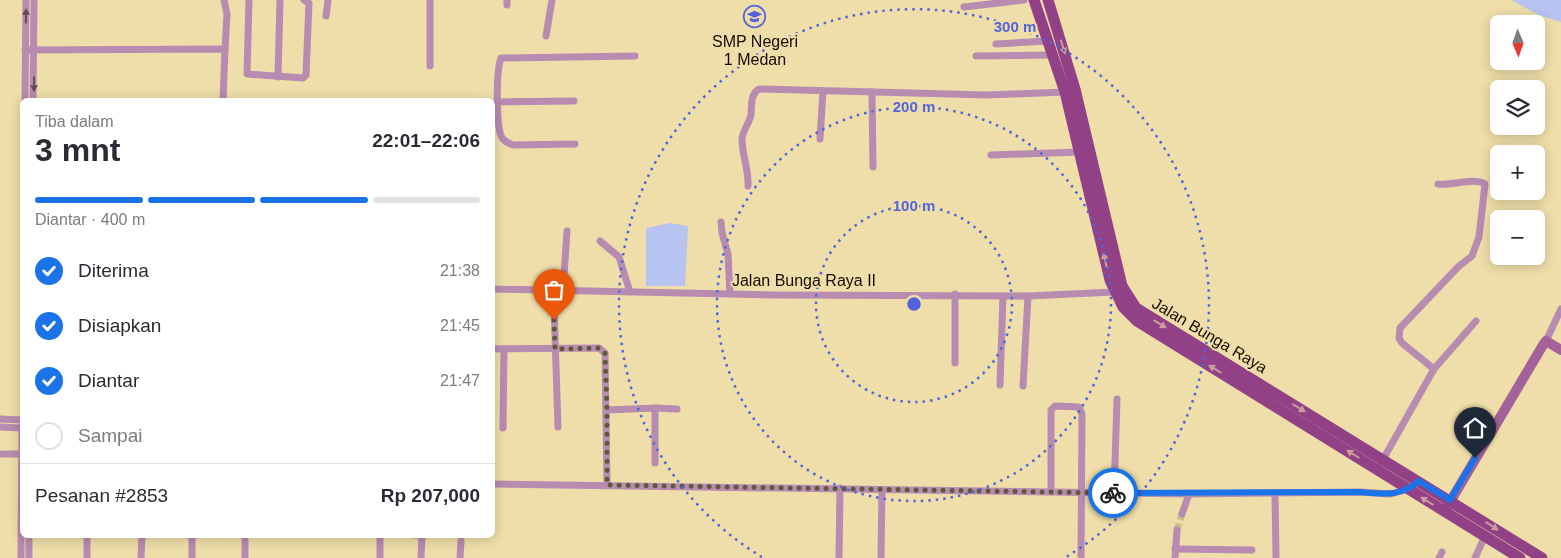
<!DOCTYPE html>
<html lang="id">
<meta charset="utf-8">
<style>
:root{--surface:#fff;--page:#f7f7f7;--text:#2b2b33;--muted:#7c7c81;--line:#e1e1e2;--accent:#1a73e8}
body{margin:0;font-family:Arial,sans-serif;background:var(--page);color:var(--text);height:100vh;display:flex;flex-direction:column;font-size:19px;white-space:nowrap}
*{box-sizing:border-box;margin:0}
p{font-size:16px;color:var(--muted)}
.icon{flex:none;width:28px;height:28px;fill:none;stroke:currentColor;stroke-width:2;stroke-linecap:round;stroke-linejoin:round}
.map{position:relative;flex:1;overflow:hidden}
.details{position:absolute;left:20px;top:98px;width:475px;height:440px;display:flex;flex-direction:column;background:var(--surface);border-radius:8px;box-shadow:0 2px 12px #0003}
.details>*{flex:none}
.needle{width:32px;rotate:178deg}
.buttons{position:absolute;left:1490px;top:15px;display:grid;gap:10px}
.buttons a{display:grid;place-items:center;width:55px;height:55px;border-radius:8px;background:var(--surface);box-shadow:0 2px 12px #0003;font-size:25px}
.pin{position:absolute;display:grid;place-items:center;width:42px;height:42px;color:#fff;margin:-51px -21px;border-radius:50% 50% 50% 0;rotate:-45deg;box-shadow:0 0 5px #0007}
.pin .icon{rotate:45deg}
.courier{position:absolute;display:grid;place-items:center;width:50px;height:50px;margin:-25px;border:4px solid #1a73e8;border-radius:50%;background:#fff;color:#222;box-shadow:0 1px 6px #0007}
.head em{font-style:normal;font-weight:600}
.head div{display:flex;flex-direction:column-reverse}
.head{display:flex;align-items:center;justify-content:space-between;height:85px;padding:0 15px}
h1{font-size:32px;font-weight:600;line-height:38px}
.bar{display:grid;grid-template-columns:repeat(4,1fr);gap:8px 5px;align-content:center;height:60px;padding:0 15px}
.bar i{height:6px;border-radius:4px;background:var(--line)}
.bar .selected{background:var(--accent)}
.bar p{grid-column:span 4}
.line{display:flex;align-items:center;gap:12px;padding:0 15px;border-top:1px solid var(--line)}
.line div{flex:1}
ol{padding:0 15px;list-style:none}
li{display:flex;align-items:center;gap:15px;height:55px}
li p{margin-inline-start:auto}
li .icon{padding:5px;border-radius:50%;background:var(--accent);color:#fff;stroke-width:4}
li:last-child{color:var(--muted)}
li i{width:28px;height:28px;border:2px solid var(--line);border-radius:50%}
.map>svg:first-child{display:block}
</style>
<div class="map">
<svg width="1561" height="558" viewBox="0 0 1561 558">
<rect width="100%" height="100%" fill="#efdea9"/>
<g fill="#b7c4f1">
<path d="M 1511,0 L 1561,0 L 1561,22 L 1539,15 Z"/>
<path d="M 670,223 L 688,226 L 685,286 L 646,286 L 646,228 Z"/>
</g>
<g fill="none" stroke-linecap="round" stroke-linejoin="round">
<path stroke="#cebf90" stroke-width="7" stroke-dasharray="7 3.5" stroke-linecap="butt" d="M 1177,530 L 1182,514"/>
<g stroke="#b88bb0" stroke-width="7">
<path d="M 224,0 L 227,14 L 225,49"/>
<path d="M 249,0 L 247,74 L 303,78 L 306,75 L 309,3 L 304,0"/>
<path d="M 507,5 L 507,0"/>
<path d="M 964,7 L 1024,0"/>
<path d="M 326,16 L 328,0"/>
<path d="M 546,36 L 552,0"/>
<path d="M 996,44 L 1048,41"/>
<path d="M 25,50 L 225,49 L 223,100"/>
<path d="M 976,56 L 1052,55"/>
<path d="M 430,66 L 430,0"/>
<path d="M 278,77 L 280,0"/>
<path d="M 872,92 L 873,167"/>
<path d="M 25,100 L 26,0"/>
<path d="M 33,100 L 34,0"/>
<path d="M 498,102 L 574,101"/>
<path d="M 820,139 L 823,91"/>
<path d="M 575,144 L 513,145 C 508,143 503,141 501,136 C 496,121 496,72 501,58 L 635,56"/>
<path d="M 991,155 L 1079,152"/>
<path d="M 748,186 C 749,170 742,155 742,139 C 743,129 750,123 751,114 C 752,105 750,94 759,89 L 987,95 L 1065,92"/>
<path d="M 721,222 L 722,233 L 728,254 L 730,294"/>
<path d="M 600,241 L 619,257 L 630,292"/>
<path d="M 492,289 L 772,295 L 1028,296 L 1114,292"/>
<path d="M 563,291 L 567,231"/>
<path d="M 554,305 L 558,427"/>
<path d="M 1546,341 L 1561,309"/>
<path d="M 492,349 L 599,348 L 605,353 L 607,485"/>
<path d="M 955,363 L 955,294"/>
<path d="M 1434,369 L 1476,321"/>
<path d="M 1000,385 L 1003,296"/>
<path d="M 1023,386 L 1028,296"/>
<path d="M 655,408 L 677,409"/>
<path d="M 607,410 L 655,408 L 655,463"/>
<path d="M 0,419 L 22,420"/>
<path d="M 0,427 L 22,428"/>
<path d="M 503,428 L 504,349"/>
<path d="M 2,454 L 22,454"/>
<path d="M 1381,463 L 1434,369 L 1402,343 L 1399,338 L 1400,328 L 1459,266 L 1472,256 L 1479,237 L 1485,184 C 1473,177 1453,186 1438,184"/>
<path d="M 492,484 L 1189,494 L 1360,492 L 1391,494 L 1411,488"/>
<path d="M 1051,492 L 1051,410 L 1055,406 L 1079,407 L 1082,414 L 1081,558"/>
<path d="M 1114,493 L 1117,399"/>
<path d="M 1275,494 L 1276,558"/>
<path d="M 1182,514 L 1189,494"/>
<path d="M 29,535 L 29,558"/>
<path d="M 87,535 L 87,558"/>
<path d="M 192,535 L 192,558"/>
<path d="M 380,535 L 380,558"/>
<path d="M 415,535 L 422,535 L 421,558"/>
<path d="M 1175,549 L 1252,550"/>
<path d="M 21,558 L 22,427"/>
<path d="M 141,558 L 142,535"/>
<path d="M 245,558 L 245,535"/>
<path d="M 460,558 L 461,541"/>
<path d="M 839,558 L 840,488"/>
<path d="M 881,558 L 882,490"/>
<path d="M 1175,558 L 1177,530"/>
<path d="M 1439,558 L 1442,552"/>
<path d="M 1475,558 L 1485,536"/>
</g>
<path stroke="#a36299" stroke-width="10" d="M 1447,507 L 1543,345 L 1546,341 L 1561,350"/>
<g stroke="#924187" stroke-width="11">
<path d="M 1034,0 L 1065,92 L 1110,280 L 1123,307 L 1137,321 L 1520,558"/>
<path d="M 1048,0 L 1075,89 L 1122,286 L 1136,308 L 1542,558"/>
</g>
</g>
<defs><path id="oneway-solid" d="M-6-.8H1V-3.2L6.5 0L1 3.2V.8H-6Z" transform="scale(1.25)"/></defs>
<g fill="#664c58">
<use href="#oneway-solid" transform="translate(26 16) rotate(-89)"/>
<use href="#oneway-solid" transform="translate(34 84) rotate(90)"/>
</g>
<g fill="#ca9f9b">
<use href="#oneway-solid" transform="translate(1063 47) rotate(73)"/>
<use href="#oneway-solid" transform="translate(1105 260) rotate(-103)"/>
<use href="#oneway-solid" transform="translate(1160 324) rotate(31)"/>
<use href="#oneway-solid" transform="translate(1215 369) rotate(-148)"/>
<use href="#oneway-solid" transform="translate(1299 408) rotate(31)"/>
<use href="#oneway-solid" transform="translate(1353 454) rotate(-148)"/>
<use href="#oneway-solid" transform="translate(1427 501) rotate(-148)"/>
<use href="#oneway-solid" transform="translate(1492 526) rotate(33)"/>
</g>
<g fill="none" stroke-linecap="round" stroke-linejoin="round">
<path stroke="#61573b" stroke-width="5" stroke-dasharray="0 9" d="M 554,320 L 555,349 L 599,348 L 605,353 L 607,410 L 607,485 L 1113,493"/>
<path stroke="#1a73e8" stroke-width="6" d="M 1113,493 L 1360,492 C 1383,494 1401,497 1419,481 L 1450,500 L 1475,458"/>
</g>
<g fill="none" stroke="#5364da" stroke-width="2.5" stroke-dasharray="2.5 5">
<circle cx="914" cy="304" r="98"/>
<circle cx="914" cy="304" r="197"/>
<path d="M762 557A295 295 0 1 1 1066 557"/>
</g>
<defs>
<symbol id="school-ring" viewBox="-11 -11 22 22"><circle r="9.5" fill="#efdea9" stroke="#5364da" stroke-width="1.5"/><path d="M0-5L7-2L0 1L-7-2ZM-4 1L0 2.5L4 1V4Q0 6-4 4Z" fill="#5364da"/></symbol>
</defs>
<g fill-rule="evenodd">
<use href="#school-ring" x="742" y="4" width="25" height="25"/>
</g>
<g text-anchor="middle" stroke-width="4" stroke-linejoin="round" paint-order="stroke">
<g font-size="16" fill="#140e00" stroke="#efdea9">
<text x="755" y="47">SMP Negeri<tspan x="755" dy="18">1 Medan</tspan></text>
</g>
<g font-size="16" fill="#140e00" stroke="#efdea9">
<text x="804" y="286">Jalan Bunga Raya II</text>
<text transform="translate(1210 335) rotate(31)" y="6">Jalan Bunga Raya</text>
</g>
</g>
<circle cx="914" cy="304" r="8" fill="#5364da" stroke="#efdea9" stroke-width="2.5"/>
<g font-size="15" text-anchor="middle" font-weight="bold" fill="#5364da" stroke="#efdea9" stroke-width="4" stroke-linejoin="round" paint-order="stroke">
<text x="1015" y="32">300 m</text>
<text x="914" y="112">200 m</text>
<text x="914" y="211">100 m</text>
</g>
</svg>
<div class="buttons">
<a><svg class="needle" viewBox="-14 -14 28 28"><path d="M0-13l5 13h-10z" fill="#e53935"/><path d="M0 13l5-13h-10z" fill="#7c7c81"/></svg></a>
<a><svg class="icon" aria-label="layers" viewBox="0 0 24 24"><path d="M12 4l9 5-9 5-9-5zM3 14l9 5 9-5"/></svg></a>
<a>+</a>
<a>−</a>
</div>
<div class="pin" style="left:554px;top:320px;background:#ea580c"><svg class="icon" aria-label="bag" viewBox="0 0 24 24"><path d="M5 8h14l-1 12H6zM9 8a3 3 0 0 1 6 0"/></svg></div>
<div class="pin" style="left:1475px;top:458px;background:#1f2937"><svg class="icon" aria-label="home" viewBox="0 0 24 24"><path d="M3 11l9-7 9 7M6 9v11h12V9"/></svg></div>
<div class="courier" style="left:1113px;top:493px"><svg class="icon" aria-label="bike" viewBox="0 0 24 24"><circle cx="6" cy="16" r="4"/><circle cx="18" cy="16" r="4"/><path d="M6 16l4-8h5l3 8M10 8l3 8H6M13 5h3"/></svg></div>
<section class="details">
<div class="head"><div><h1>3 mnt</h1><p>Tiba dalam</p></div><em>22:01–22:06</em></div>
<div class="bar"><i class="selected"></i><i class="selected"></i><i class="selected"></i><i></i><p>Diantar · 400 m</p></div>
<ol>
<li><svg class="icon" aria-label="check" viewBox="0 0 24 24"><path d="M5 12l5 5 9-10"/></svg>Diterima<p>21:38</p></li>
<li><svg class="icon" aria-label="check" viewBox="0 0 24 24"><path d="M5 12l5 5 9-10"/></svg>Disiapkan<p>21:45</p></li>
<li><svg class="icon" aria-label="check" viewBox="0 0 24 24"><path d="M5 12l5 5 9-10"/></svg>Diantar<p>21:47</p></li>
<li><i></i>Sampai</li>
</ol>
<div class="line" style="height:65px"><div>Pesanan #2853</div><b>Rp 207,000</b></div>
</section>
</div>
